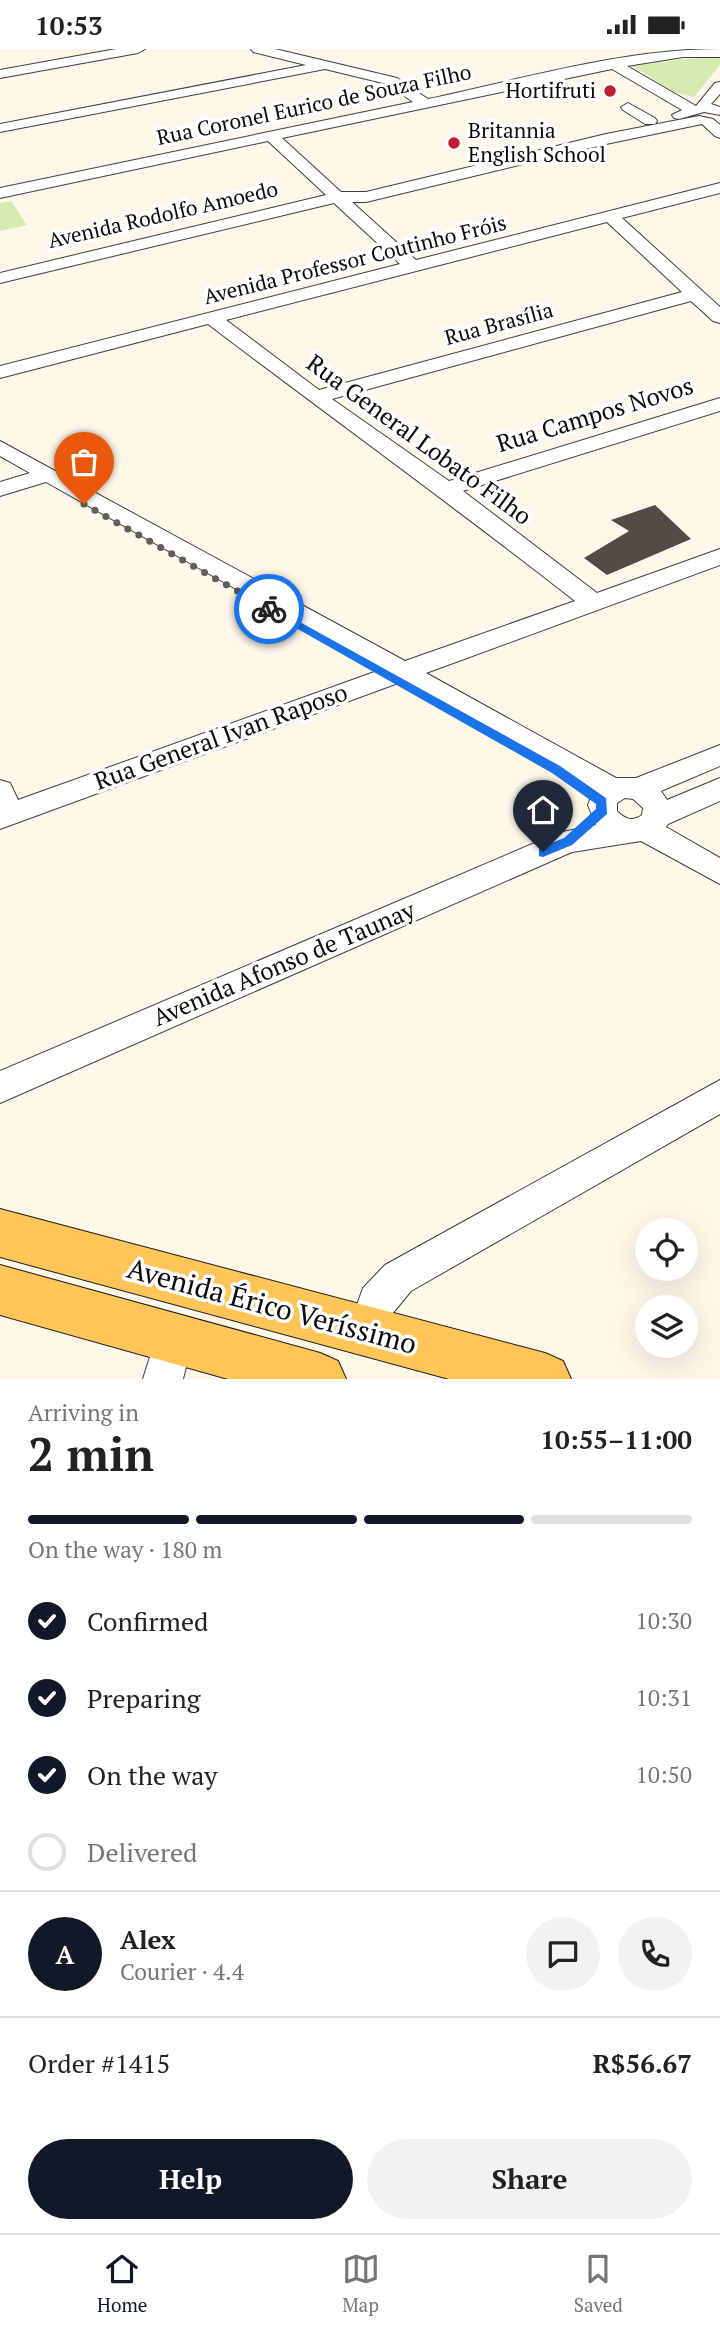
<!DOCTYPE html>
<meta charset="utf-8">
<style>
:root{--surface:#fff;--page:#f2f2f2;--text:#222;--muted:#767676;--line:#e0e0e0;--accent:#111827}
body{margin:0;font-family:"PT Serif",serif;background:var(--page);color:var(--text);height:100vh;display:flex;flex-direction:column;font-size:26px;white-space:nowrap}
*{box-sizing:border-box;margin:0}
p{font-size:23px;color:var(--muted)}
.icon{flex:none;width:38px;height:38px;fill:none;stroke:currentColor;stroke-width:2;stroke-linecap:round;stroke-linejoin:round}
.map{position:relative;height:1330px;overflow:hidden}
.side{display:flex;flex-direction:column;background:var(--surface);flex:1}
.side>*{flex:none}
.tools{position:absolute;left:635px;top:1169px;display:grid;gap:14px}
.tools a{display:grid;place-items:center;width:63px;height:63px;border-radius:50%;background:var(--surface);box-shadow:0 7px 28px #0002;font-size:35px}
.pin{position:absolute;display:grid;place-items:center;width:60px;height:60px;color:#fff;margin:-72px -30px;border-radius:50% 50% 50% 0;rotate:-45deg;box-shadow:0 0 7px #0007}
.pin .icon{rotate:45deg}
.courier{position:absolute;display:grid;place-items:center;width:70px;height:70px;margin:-35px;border:5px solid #1a73e8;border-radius:50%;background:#fff;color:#222;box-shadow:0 2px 9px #0007}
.headline em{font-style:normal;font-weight:800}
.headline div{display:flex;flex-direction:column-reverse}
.headline{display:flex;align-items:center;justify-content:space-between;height:119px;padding:0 28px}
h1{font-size:46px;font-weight:800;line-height:52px}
.bar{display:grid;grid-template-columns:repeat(4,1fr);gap:10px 7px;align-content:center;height:84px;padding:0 28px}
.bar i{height:9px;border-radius:5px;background:var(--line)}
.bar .active{background:var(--accent)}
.bar p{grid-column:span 4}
.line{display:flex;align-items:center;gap:18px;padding:0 28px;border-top:2px solid var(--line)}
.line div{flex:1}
.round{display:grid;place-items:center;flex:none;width:74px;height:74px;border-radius:37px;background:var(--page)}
ol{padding:0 28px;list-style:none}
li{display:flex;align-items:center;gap:21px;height:77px}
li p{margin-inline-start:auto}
li .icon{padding:7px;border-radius:50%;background:var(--accent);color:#fff;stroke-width:4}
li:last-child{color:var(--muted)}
li i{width:38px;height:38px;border:4px solid var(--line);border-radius:50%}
.cta{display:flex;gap:14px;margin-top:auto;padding:14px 28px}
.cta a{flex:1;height:80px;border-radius:42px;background:var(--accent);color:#fff;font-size:28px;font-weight:800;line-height:80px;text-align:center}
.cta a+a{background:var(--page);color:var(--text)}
.status{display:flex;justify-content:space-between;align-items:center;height:49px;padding:0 35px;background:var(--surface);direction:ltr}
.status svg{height:19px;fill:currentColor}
.tab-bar{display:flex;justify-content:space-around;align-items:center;height:98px;border-top:2px solid var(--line);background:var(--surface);font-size:19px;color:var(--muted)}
.tab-bar a{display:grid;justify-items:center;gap:4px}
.tab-bar .active{color:var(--accent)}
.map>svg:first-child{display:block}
</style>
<div class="status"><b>10:53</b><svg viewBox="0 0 49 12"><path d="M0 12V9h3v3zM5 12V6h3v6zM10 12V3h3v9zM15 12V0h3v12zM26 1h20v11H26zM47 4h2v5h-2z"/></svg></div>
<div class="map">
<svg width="720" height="1330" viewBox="0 0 720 1330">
<rect width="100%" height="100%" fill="#fff8e9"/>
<g fill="#d5ebb2">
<path d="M 720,8 L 720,16 L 694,48 L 673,43 L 633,17 L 685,10 Z"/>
<path d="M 11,152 L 27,176 L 0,182 L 0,154 Z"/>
</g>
<path fill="#544b47" d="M 655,456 L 691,490 L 607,526 L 584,509 L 629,482 L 611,471 Z"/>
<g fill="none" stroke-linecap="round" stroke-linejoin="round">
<defs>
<g id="minor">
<path d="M 116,0 L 145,0 L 138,4 L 0,29 L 0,21 Z"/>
<path d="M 251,0 L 275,0 L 397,29 L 428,50 C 523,30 622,0 720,0 L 720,8 L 683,8 L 627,17 L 696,57 L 715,34 L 720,33 L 720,45 L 711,55 L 720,58 L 720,66 L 704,63 L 679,70 L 674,69 L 672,66 L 682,61 L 612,20 L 282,89 L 341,143 L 366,143 L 606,85 L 699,67 L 713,70 L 720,76 L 720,89 L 715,87 L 702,75 L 606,95 L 366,153 L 352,153 L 416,211 L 720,134 L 720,144 L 622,169 L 720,258 L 720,274 L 713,272 L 691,252 L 332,350 L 449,432 L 720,349 L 720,362 L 463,442 L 597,544 L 720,500 L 720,516 L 426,624 L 616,729 L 636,729 L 720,696 L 720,717 L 661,742 L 667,751 L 720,729 L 720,752 L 668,775 L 666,778 L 720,809 L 720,835 L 641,792 L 572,803 L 0,1054 L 0,1022 L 558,784 L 596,776 L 588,756 L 593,742 L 401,633 L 0,780 L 0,731 L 10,734 L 18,751 L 380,621 L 46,433 L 0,447 L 0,433 L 30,424 L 0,407 L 0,392 L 405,612 L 575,552 C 454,457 330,368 208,275 L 0,329 L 0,317 L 400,215 L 334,154 L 0,234 L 0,224 L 326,146 L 268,92 L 0,149 L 0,139 L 413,53 L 387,35 L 325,20 L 0,83 L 0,75 L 306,16 L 253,3 ZM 607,173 L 682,243 L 319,341 L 226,271 ZM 625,749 L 633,750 L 643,759 L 642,766 C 632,773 625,770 617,762 L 617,754 Z"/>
<path d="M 628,54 L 655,69 L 657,72 L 655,75 L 645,75 L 623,61 L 621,58 Z"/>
<path d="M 720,1031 L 720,1065 L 411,1242 L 392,1265 L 402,1287 L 397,1301 L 383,1306 L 369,1301 L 353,1267 L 363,1239 L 385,1216 Z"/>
<path d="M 174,1271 L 188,1276 L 193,1290 L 183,1330 L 143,1330 L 160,1276 Z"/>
</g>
<g id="major">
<path d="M 0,1160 L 545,1304 L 563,1312 L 571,1330 L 449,1330 L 0,1208 Z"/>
<path d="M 0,1216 L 320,1304 L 338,1312 L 346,1330 L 228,1330 L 0,1266 Z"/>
</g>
</defs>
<use href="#minor" stroke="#3e3e3e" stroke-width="2"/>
<use href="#major" stroke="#1c1c1c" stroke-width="2"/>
<use href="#minor" fill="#fff" fill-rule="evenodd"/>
<use href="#major" fill="#ffc559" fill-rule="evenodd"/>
</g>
<path fill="#1a73e8" d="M 269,556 L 560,717 L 606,749 L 607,765 L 572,796 L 543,808 L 539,807 L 539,799 L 564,789 L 596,760 L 596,755 L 552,724 L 266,562 L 266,557 Z"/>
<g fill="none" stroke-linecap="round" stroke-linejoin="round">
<path stroke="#605e59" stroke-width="7" stroke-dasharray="0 12.6" d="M 84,455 L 269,560"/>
</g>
<g fill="#c11d37" stroke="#fff" stroke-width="2.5">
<circle cx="610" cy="42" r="7"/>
<circle cx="454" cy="94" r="7"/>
</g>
<g text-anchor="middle" stroke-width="7" stroke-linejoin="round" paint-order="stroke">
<g font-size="21" fill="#0b0b0b" stroke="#fff" text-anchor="end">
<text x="596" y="49">Hortifruti</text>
<text x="468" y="89" text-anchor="start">Britannia<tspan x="468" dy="24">English School</tspan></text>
</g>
<g font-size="21" fill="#0b0b0b" stroke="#fff">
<text transform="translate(314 56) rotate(-12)" y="7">Rua Coronel Eurico de Souza Filho</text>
<text transform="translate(163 166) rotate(-13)" y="7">Avenida Rodolfo Amoedo</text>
<text transform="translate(355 211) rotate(-14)" y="7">Avenida Professor Coutinho Fróis</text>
<text transform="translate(499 275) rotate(-15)" y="7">Rua Brasília</text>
</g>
<g font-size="24" fill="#0b0b0b" stroke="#fff">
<text transform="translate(595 366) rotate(-17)" y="8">Rua Campos Novos</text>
<text transform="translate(419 391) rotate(36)" y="8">Rua General Lobato Filho</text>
<text transform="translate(221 688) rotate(-20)" y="8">Rua General Ivan Raposo</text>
<text transform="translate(284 915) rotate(-23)" y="8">Avenida Afonso de Taunay</text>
</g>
<g font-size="28" fill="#0b0b0b" stroke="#fff">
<text transform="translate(272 1257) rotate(15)" y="10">Avenida Érico Veríssimo</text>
</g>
</g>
</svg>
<div class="tools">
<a><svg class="icon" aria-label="locate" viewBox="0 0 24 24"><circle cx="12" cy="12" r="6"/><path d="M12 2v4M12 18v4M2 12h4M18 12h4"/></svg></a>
<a><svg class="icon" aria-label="layers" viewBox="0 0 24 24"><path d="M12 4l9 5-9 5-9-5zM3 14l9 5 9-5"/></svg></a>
</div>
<div class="pin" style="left:84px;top:455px;background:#ea580c"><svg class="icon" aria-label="bag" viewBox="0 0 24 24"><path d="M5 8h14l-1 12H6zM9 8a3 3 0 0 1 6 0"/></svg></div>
<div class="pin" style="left:543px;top:803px;background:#1f2937"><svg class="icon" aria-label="home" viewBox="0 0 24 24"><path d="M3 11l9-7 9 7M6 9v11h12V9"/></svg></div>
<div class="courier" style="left:269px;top:560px"><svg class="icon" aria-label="bike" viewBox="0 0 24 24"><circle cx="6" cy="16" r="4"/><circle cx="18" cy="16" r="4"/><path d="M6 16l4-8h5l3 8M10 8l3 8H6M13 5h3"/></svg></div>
</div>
<section class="side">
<div class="headline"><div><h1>2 min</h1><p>Arriving in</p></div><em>10:55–11:00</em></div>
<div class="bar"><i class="active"></i><i class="active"></i><i class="active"></i><i></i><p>On the way · 180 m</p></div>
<ol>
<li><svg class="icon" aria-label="check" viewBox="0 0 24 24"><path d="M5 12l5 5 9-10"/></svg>Confirmed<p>10:30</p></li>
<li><svg class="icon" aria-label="check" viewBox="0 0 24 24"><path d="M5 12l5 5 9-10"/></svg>Preparing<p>10:31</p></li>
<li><svg class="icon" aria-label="check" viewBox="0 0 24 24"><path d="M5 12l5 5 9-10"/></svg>On the way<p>10:50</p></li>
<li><i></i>Delivered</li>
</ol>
<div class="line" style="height:126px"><b class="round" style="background:var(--accent);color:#fff">A</b><div><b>Alex</b><p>Courier · 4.4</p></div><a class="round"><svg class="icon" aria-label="chat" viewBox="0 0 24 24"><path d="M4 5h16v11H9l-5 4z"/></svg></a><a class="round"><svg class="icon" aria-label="phone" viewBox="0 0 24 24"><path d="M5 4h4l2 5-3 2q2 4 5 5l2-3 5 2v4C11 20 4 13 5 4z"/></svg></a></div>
<div class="line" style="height:91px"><div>Order #1415</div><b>R$56.67</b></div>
<div class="cta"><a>Help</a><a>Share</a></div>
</section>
<nav class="tab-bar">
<a class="active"><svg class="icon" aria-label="home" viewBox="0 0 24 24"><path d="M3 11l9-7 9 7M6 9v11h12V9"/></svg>Home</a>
<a><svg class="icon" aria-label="map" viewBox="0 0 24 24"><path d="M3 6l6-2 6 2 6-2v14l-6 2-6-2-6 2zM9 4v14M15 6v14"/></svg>Map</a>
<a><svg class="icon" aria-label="saved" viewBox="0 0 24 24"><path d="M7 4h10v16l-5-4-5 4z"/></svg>Saved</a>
</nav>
